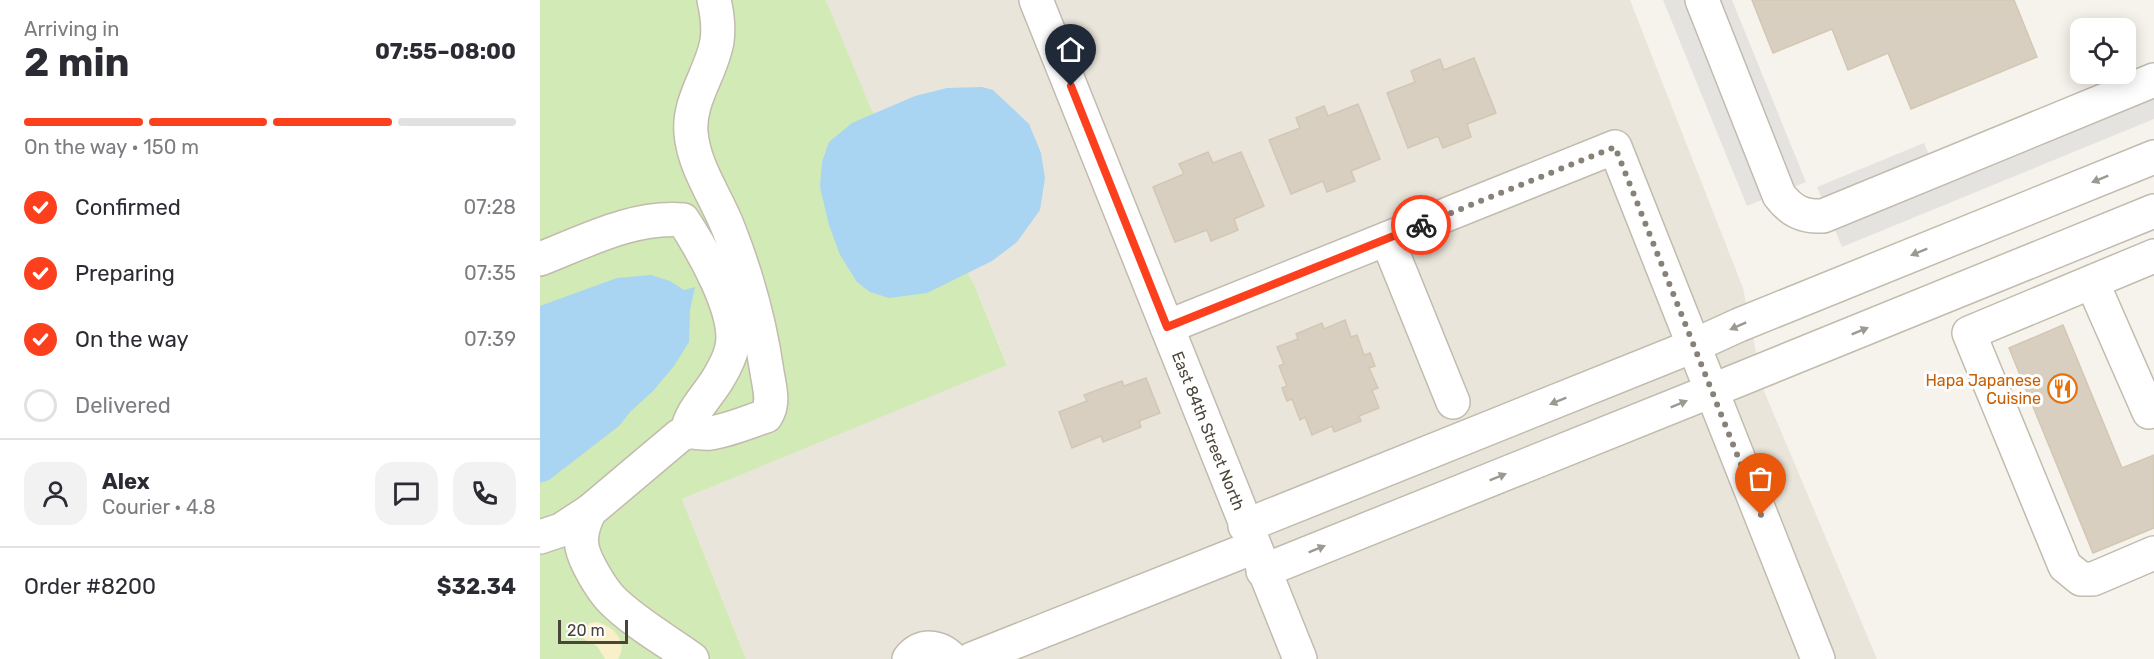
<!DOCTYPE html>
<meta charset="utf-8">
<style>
:root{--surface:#fff;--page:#f2f2f3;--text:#2b2b33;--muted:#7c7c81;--line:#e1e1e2;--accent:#fc3f1d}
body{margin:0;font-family:Rubik,sans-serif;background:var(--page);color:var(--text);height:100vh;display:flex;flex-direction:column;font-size:22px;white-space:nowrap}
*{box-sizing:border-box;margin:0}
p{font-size:20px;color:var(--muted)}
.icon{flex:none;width:33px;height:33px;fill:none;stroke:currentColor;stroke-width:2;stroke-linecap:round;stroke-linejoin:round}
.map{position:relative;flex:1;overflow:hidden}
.details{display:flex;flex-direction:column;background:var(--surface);width:540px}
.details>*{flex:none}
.fabs{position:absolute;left:1530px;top:18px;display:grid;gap:12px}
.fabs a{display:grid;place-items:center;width:66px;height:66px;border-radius:12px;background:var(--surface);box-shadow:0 3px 15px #0003;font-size:30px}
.scale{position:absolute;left:18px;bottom:15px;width:70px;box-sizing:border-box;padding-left:6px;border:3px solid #4b4439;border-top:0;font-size:16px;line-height:21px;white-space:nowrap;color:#4b4439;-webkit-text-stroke:4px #fff;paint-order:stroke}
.pin{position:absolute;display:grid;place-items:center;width:51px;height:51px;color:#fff;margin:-62px -26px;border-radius:50% 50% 50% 0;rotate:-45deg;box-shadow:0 0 6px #0007}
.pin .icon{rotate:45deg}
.courier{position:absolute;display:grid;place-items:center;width:60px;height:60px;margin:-30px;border:4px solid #fc3f1d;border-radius:50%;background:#fff;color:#222;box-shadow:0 2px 8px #0007}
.head em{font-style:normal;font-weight:700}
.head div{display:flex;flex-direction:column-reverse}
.head{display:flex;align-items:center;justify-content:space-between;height:102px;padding:0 24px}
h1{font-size:39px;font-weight:700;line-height:45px}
.bar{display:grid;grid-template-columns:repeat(4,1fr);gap:9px 6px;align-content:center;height:72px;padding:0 24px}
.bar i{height:8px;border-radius:4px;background:var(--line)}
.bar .current{background:var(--accent)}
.bar p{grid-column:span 4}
.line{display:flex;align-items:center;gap:15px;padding:0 24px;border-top:2px solid var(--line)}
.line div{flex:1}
.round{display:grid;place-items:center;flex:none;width:63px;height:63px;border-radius:18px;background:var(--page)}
ol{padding:0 24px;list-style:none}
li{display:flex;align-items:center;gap:18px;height:66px}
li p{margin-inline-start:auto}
li .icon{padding:6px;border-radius:50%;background:var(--accent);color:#fff;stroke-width:4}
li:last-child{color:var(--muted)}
li i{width:33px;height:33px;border:3px solid var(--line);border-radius:50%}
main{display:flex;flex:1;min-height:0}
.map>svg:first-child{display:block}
</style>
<main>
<section class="details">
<div class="head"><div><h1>2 min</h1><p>Arriving in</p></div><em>07:55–08:00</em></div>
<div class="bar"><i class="current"></i><i class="current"></i><i class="current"></i><i></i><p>On the way · 150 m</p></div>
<ol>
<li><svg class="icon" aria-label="check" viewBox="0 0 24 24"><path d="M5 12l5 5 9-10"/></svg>Confirmed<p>07:28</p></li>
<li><svg class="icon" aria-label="check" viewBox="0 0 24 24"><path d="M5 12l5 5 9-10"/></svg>Preparing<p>07:35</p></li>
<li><svg class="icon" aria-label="check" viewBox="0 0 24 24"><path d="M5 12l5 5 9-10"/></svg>On the way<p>07:39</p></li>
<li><i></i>Delivered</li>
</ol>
<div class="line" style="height:108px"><a class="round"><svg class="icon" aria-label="person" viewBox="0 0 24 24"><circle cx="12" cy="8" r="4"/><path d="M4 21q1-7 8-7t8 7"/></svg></a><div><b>Alex</b><p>Courier · 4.8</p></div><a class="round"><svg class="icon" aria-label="chat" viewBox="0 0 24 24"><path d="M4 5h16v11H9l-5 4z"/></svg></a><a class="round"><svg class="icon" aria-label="phone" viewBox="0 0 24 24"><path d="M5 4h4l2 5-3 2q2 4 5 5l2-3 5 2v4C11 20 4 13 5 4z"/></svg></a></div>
<div class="line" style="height:78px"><div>Order #8200</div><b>$32.34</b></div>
</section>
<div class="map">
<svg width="1614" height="659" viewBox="0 0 1614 659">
<rect width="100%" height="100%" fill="#f6f3ec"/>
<path fill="#eae5da" d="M 286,0 L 1090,0 L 1203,288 L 1224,391 L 1337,659 L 206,659 L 142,499 L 467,364 L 433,282 L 330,109 Z"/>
<path fill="#d2eab5" d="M 0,0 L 286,0 L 331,109 L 433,282 L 467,365 L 142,499 L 206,659 L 0,659 Z"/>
<path fill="#f9efc9" d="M 56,622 C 74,625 89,643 78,659 L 65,659 L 57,646 L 44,639 C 42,632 45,628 50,623 Z"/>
<g fill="#e5e3e0">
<path d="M 1123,0 L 1192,0 L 1266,182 L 1207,206 Z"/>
<path d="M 1614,85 L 1614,119 L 1302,247 L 1277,187 L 1384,143 L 1392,162 Z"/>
</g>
<g fill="#a9d4f2">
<path d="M 442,87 L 453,90 L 489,124 L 501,153 L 505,178 L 500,210 L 477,242 L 452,261 L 387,293 L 349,298 L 330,292 L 317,282 L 300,255 L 289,225 L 280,187 L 282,162 L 289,142 L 312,123 L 375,96 L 407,88 Z"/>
<path d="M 111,275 L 130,281 L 144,290 L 155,287 L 150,310 L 149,342 L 134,366 L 113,391 L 91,411 L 79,426 L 9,480 L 0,483 L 0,306 L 77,278 Z"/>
</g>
<g fill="#d8cfc1" stroke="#d3c7b4" stroke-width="1.5">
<path d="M 1212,0 L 1474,0 L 1497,57 L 1371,109 L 1348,53 L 1308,70 L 1292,29 L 1233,53 Z"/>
<path d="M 934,58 L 956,113 L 927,124 L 931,137 L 903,148 L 898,136 L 868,148 L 847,93 L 875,82 L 871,71 L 900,59 L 904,70 Z"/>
<path d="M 818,104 L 840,159 L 811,171 L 815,181 L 787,192 L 783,181 L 751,194 L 729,140 L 760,128 L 756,118 L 784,106 L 788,116 Z"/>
<path d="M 668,152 L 673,163 L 701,152 L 724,206 L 694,219 L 698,230 L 671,241 L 667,230 L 635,242 L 613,187 L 644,174 L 639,164 Z"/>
<path d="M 805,320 L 811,337 L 817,335 L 824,355 L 830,353 L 835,366 L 829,368 L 838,388 L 832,390 L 839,408 L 819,416 L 821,421 L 794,432 L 792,426 L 772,435 L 765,417 L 760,420 L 752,399 L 747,401 L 742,388 L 747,386 L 739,366 L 744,364 L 737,347 L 758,339 L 756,334 L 782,323 L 784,329 Z"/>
<path d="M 1523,325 L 1582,468 L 1614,455 L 1614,528 L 1553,553 L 1469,348 Z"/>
<path d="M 606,378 L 620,413 L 599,421 L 601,427 L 563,442 L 561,436 L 532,448 L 519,412 L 547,401 L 544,395 L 582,381 L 584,386 Z"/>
</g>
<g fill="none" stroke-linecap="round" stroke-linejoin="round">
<defs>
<g id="minor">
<path id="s1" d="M 496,0 L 760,659"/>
<path d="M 1162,0 L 1239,195 C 1251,211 1263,217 1283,216 L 1614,80"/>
<path d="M 847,239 L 913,402"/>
<path d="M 1614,256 L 1429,333 L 1525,566 L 1541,579 L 1553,579 L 1614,553"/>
<path d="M 0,259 C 46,241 93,216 143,220 C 162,249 199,312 192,347 C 190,358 185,367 179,377 C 169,395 151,410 147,432"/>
<path d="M 1552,282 L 1609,412 L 1614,410"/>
<path d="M 627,327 L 1075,147 L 1278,659"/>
<path d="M 705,526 L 1153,346 L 1199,325 L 1614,157"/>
<path d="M 0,537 L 21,530 L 50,511"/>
<path d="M 723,571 L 1171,391 L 1614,211"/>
<path d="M 152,659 C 126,640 95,623 72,600 C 62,590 45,562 42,547 C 40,535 44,522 50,511 L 139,436 C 152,428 158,435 171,433 C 189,430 208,422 226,416 C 235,403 229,386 227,372 C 220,323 207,276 189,230 C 177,198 154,168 151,133 C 148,100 172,72 177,41 C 179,27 177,13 174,0"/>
<path d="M 369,659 C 381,644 399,645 412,659"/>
<path d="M 432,659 L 714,547"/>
</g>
</defs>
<use href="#minor" stroke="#c2bbae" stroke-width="36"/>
<use href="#minor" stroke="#fff" stroke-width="33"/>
</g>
<defs><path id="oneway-solid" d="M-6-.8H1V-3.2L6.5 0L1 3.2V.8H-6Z" transform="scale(1.5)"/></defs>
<g fill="#9c9892">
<use href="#oneway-solid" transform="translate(1560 179) rotate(158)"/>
<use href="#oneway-solid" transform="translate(1379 252) rotate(158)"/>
<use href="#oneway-solid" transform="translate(1198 326) rotate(156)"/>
<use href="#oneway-solid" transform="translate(1320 331) rotate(-22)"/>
<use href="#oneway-solid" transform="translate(1018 401) rotate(158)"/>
<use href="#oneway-solid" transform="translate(1139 404) rotate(-22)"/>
<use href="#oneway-solid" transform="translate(958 477) rotate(-22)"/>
<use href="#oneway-solid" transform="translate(777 549) rotate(-22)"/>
</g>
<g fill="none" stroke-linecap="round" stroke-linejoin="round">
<path stroke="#878178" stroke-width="6" stroke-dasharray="0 10.8" d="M 881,225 L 1075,147 L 1221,515"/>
<path stroke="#fc3f1d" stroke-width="8" d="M 531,86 L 627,327 L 881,225"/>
</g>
<defs>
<symbol id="restaurant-ring" viewBox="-11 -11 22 22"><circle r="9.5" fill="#fff" stroke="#e8710a" stroke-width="1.5"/><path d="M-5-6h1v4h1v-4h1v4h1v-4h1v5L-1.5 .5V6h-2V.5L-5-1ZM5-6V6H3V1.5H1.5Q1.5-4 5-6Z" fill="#e8710a"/></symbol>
</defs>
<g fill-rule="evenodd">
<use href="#restaurant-ring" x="1506" y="372" width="33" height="33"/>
</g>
<g text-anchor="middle" stroke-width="6" stroke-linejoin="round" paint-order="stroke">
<g font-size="16" fill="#c56008" stroke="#fff" text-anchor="end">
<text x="1501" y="386">Hapa Japanese<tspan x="1501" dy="18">Cuisine</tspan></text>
</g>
<g font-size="16" fill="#4b4439" stroke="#fff">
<text dy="6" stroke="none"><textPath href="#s1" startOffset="464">East 84th Street North</textPath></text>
</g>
</g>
</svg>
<div class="fabs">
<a><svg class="icon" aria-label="locate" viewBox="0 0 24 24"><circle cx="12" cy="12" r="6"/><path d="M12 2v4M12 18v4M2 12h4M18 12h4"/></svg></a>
</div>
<div class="scale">20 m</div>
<div class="pin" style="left:1221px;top:515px;background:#ea580c"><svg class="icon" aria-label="bag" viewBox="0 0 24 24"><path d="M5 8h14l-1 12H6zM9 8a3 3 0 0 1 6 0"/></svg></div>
<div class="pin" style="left:531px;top:86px;background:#1f2937"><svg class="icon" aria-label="home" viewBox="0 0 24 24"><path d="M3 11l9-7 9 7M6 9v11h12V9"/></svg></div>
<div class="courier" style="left:881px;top:225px"><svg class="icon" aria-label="bike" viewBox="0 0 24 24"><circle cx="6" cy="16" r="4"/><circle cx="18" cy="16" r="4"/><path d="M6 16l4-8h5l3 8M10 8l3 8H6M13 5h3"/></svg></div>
</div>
</main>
